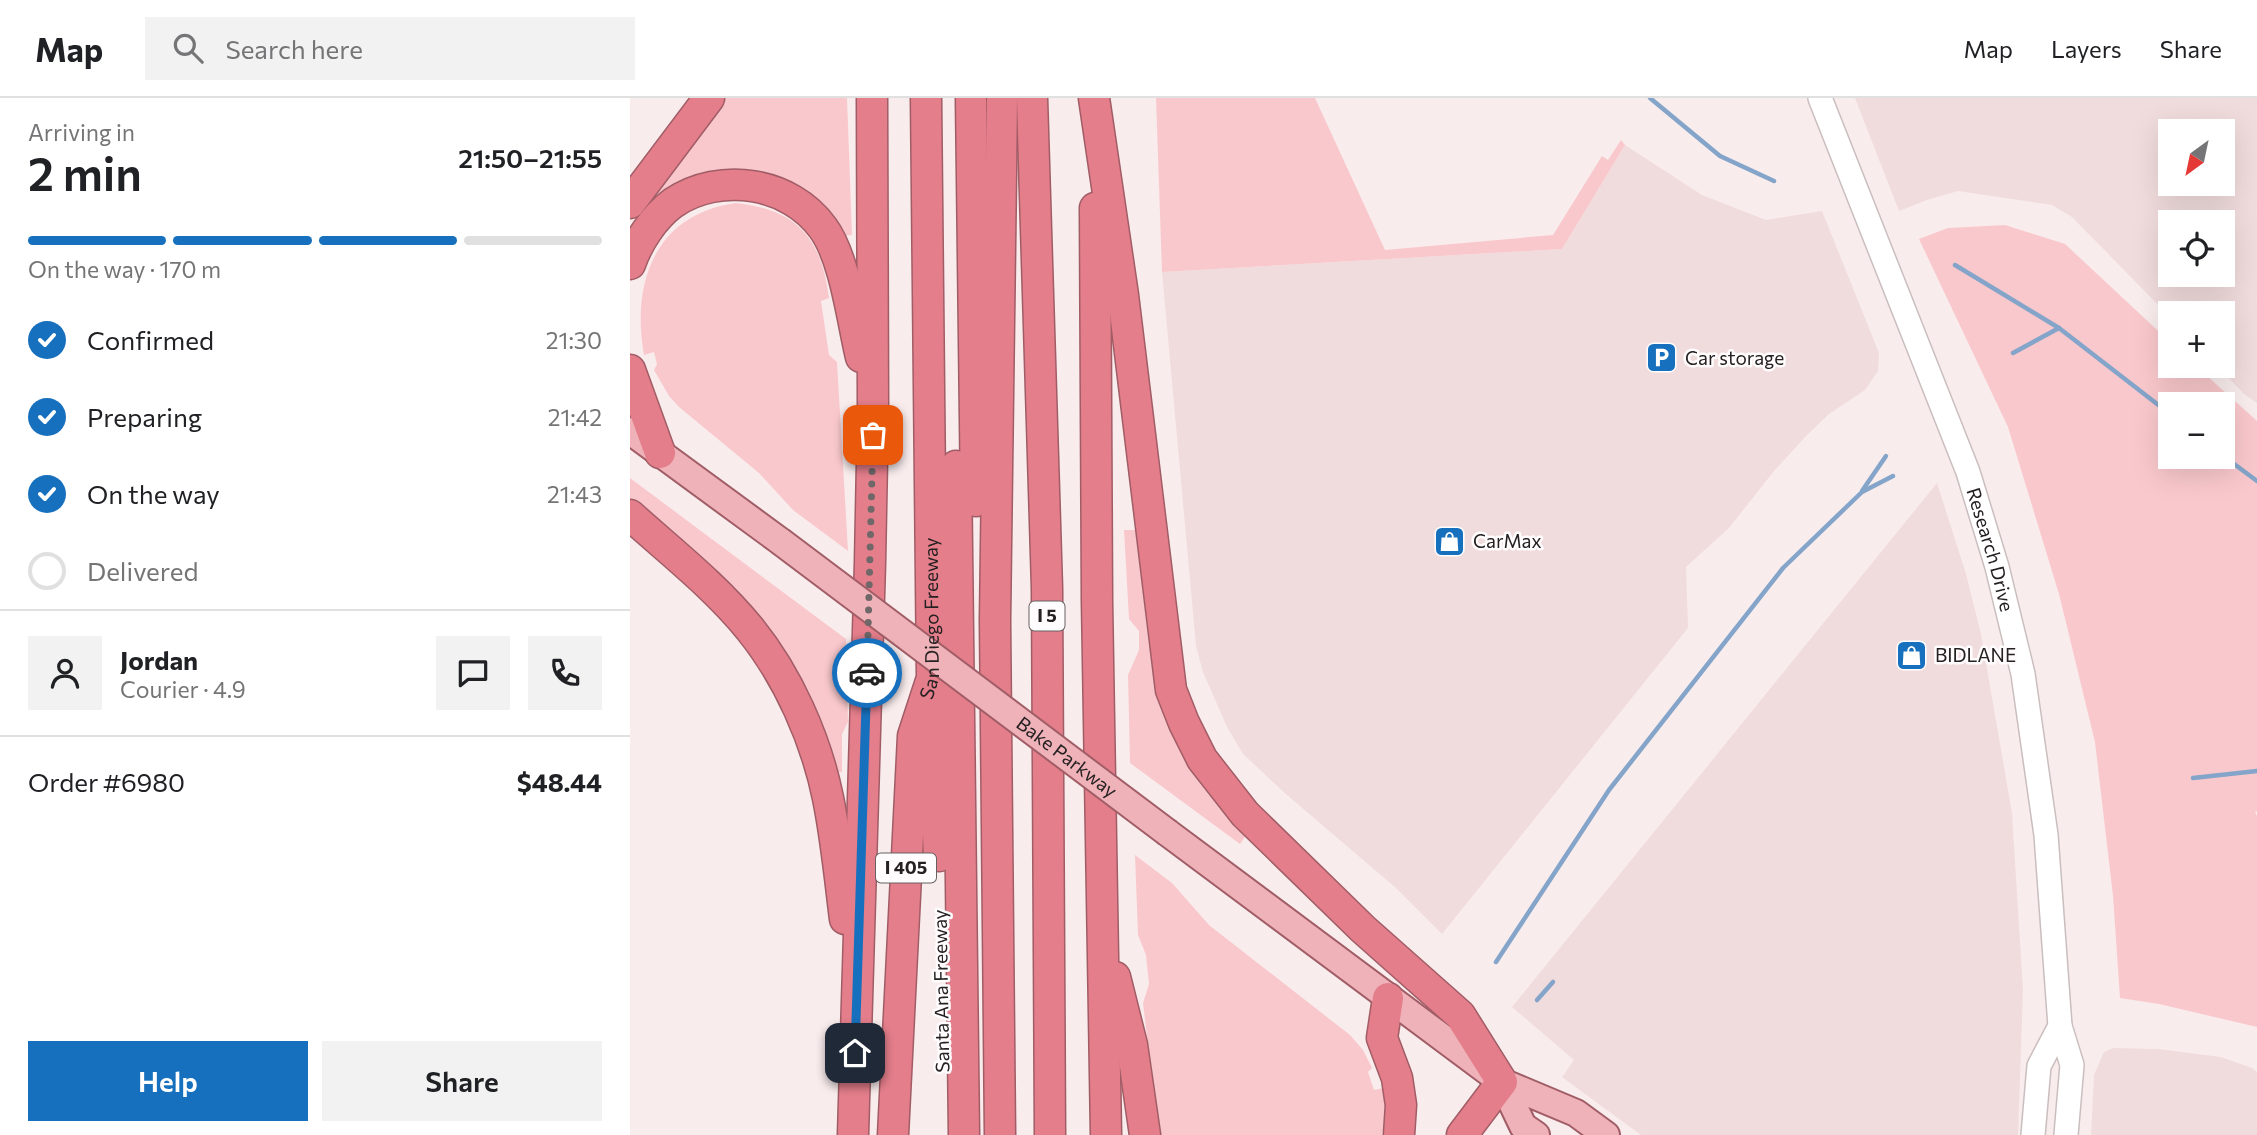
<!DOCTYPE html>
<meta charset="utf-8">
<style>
:root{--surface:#fff;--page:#f2f2f2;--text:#202124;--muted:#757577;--line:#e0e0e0;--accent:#1770bd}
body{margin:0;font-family:Commissioner,sans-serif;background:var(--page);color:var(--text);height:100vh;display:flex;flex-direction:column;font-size:26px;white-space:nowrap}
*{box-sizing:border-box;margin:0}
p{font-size:23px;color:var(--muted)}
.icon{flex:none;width:38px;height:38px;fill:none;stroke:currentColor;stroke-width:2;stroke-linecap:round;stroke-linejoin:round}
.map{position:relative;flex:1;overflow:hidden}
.drawer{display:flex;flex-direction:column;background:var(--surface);width:630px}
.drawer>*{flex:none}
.needle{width:46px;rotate:213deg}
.controls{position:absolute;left:1528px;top:21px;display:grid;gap:14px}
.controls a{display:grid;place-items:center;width:77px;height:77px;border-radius:0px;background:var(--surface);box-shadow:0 7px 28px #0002;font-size:35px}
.pin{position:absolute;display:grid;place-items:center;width:60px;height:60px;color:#fff;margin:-30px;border-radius:14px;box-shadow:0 4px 10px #0006}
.courier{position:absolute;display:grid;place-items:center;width:70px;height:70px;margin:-35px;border:5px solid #1770bd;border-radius:50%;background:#fff;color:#222;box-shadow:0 2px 9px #0007}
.overview em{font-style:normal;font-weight:600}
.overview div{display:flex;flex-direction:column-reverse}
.overview{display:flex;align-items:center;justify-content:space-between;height:119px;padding:0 28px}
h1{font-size:46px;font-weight:600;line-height:52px}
.bar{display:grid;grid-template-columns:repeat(4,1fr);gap:10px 7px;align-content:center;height:84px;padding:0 28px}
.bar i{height:9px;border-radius:5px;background:var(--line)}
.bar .current{background:var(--accent)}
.bar p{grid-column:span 4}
.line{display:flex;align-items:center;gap:18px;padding:0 28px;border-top:2px solid var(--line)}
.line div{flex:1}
.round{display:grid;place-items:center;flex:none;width:74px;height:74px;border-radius:0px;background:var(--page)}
ol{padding:0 28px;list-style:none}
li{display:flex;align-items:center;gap:21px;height:77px}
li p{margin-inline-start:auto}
li .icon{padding:7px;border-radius:50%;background:var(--accent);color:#fff;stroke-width:4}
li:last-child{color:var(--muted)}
li i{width:38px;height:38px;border:4px solid var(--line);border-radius:50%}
.cta{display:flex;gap:14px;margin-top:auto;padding:14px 28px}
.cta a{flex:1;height:80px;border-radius:0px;background:var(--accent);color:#fff;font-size:28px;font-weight:600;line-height:80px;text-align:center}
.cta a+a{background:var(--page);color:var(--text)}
header{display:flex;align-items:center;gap:42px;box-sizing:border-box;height:98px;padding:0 35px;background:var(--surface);border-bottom:2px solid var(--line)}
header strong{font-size:33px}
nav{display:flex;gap:38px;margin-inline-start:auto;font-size:24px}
.search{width:490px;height:63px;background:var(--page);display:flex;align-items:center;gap:18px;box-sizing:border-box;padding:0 24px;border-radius:0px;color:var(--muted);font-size:26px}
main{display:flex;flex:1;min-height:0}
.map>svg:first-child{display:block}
</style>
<header>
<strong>Map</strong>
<div class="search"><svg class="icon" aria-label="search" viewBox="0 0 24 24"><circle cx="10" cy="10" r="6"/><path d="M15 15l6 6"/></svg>Search here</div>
<nav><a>Map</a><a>Layers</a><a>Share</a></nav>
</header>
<main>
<section class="drawer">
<div class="overview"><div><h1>2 min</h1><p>Arriving in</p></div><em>21:50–21:55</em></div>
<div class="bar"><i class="current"></i><i class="current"></i><i class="current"></i><i></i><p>On the way · 170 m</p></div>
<ol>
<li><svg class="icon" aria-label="check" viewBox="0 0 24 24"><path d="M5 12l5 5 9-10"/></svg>Confirmed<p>21:30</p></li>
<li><svg class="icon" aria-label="check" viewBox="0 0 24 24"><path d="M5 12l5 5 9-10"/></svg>Preparing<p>21:42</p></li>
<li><svg class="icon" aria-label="check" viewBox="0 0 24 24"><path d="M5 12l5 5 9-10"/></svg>On the way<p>21:43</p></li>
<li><i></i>Delivered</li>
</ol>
<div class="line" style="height:126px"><a class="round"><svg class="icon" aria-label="person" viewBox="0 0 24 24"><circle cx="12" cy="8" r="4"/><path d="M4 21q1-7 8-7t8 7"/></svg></a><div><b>Jordan</b><p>Courier · 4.9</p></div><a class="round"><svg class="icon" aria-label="chat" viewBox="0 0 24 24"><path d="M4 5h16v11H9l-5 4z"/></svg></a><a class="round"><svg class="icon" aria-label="phone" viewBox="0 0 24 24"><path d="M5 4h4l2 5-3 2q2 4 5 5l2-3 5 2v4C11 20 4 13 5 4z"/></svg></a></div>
<div class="line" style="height:91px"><div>Order #6980</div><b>$48.44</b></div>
<div class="cta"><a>Help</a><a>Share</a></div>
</section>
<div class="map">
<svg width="1627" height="1037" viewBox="0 0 1627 1037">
<rect width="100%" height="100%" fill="#f9eced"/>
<g fill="#f1dcdd" fill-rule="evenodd">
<path d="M 1225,0 L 1627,0 L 1627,305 L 1614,296 L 1587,268 L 1592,268 L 1592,215 L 1540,215 L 1540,219 L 1442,119 L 1422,107 L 1328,93 L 1297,102 L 1269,113 ZM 1592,33 L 1592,86 L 1540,86 L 1540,33 ZM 1592,124 L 1592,177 L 1540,177 L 1540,124 Z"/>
<path d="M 995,47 L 1072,97 L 1136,122 L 1192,113 L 1249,255 L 1248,273 L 1235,292 L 1199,316 L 1177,337 L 1144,373 L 1099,430 L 1056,469 L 1058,530 L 812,836 L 766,790 L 657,697 L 613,656 L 597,629 L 573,574 L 566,548 L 532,174 L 932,151 Z"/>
<path d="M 1307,385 L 1336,476 L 1351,536 L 1382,715 L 1393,892 L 1388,1037 L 1011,1037 L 932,979 L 944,962 L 882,909 Z"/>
<path d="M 1483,950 L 1528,951 L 1591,959 L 1622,970 L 1627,974 L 1627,1037 L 1461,1037 L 1464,977 L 1474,954 Z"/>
</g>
<g fill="#f9c8cc" fill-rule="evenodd">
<path d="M 96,0 L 217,0 L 222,137 L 213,138 L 165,89 L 36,101 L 25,93 Z"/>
<path d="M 526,0 L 685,0 L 755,152 L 923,137 L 972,58 L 978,62 L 991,42 L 995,47 L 932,151 L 532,174 Z"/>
<path d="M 106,105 C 167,112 191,139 199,200 L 191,203 L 199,257 L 207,264 L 218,453 L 163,412 L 129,375 L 49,309 L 39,298 L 24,272 L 27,266 L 24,254 L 14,257 C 1,185 25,116 106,105 Z"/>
<path d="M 1375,127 L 1435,146 L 1540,244 L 1540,268 L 1566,268 L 1627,323 L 1627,713 L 1625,714 L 1627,718 L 1627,929 L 1529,906 L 1490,900 L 1483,798 L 1465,644 L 1429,496 L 1378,329 L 1289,141 L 1318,130 ZM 1592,306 L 1592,359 L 1540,359 L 1540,306 Z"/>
<path d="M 0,380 L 216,541 L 218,624 L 212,636 L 212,674 L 205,675 L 193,637 L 0,404 Z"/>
<path d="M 494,432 L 506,432 L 519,547 L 530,595 L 617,736 L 610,746 L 500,665 L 498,577 L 509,552 L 509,533 L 499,521 Z"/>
<path d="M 505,757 L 542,785 L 579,827 L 720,937 L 733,952 L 742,970 L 738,974 L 744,992 L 754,990 L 756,1011 L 752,1037 L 529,1037 L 513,905 L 519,886 L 516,857 L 508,837 Z"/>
</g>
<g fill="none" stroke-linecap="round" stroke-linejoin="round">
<g stroke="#84a5c9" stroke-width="4.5">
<path d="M 1020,0 L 1090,58 L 1144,83"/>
<path d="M 1325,167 L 1429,230 L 1540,316"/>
<path d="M 1383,255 L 1429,230"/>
<path d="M 1592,357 L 1627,383"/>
<path d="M 1232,393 L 1256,358"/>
<path d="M 1563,680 L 1627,673"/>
<path d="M 866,864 L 979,692 L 1153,470 L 1232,394 L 1263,378"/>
<path d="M 907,902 L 923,884"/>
</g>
<defs>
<g id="secondary">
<path id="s1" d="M 1190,0 L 1338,374 L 1367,469 L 1393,576 L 1416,737 L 1430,928 L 1442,967 L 1436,1037"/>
<path d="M 1403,1037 L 1409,968 L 1430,928"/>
</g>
<g id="primary">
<path d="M 0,333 L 150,443"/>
<path d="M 538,735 L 872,984 L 946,1015 L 976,1037"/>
<path d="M 872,984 L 893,1028 L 906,1037"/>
</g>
<g id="motorway">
<path d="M 341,0 L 346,403"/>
<path d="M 402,0 L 417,490 L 420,1037"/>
<path d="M 464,0 L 493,197 L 541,592 L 554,625 L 572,661 L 615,716 L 733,831 L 830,917 L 872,984 L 832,1037"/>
<path d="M 0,105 L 79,0"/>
<path d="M 465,110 L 467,503 L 476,1037"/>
<path d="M 0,166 C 8,143 24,119 43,105 C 90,73 160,84 193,130 C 215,160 222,221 231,259"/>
<path d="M 0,272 L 30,355"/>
<path d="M 326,368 L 334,1037"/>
<path d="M 0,417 C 41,454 85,488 120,531 C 158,578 186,641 198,700 C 206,739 210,781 215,821"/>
<path d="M 302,598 L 309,758"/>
<path d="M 485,879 L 502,947 L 515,1037"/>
<path d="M 758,900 L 752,940 L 767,980 L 771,1007 L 769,1037"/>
<path d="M 223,1037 L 240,465 L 243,312 L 242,0"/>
<path id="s2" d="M 263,1037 L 283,638 L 302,580 L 296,0"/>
<path d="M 370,1037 L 365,523 L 372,0"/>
</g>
</defs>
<use href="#secondary" stroke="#cabebf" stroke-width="26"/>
<use href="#primary" stroke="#a15d66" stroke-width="30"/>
<use href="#motorway" stroke="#a15d66" stroke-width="33"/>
<use href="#secondary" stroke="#fff" stroke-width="23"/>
<use href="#primary" stroke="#efb2b9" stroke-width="26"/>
<use href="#motorway" stroke="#e47e8b" stroke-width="30"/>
<defs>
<g id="primary-bridge">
<path id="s3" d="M 150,443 L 538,735"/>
</g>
</defs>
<use href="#primary-bridge" stroke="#a15d66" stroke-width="30" stroke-linecap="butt"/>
<use href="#primary-bridge" stroke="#efb2b9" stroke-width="26"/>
</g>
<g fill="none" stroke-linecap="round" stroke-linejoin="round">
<path stroke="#6f6768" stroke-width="7" stroke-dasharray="0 12.6" d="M 237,575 L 243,337"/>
<path stroke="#1770bd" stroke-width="9" d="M 225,955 L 237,575"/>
</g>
<defs>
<symbol id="parking-square" viewBox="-11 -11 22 22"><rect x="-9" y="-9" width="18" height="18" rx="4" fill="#1770bd" stroke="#fffcfd"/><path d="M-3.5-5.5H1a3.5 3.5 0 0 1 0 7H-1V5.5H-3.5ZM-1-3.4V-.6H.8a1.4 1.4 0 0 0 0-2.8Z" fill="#fff"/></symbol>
<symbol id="shop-square" viewBox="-11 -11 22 22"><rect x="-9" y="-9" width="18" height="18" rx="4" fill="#1770bd" stroke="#fffcfd"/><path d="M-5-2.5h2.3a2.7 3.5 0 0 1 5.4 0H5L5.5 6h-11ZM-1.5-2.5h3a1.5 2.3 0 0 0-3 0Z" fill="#fff"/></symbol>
</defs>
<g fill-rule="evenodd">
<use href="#parking-square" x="1014" y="242" width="35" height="35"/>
<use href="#shop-square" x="802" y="426" width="35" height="35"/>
<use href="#shop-square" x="1264" y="540" width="35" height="35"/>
</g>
<g text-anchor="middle" stroke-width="5" stroke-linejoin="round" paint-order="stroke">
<g fill="#fffcfd" stroke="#666263" stroke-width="2">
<rect x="399.5" y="503.5" width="35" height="29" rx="5"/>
<rect x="246" y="755.5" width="60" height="29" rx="5"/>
</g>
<g font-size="18" font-weight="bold" fill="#252021">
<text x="417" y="524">I 5</text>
<text x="276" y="776">I 405</text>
</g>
<g font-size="19" fill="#252021" stroke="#fffcfd" text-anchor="start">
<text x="1055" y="267">Car storage</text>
<text x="843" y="450">CarMax</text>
<text x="1305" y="564">BIDLANE</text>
</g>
<g font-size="19" fill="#252021" stroke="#fffcfd">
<text dy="7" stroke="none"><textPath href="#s1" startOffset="483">Research Drive</textPath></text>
<text dy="7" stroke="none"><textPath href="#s2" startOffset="520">San Diego Freeway</textPath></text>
<text dy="7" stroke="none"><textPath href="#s3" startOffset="359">Bake Parkway</textPath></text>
<text transform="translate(311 893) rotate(-91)" y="7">Santa Ana Freeway</text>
</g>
</g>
</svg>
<div class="controls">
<a><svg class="needle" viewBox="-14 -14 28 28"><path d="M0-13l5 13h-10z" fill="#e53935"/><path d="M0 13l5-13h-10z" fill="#757577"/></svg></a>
<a><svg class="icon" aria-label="locate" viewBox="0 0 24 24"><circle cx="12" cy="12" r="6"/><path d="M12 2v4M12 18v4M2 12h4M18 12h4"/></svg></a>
<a>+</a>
<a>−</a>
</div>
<div class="pin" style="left:243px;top:337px;background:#ea580c"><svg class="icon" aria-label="bag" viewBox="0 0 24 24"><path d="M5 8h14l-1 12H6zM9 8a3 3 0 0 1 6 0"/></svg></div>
<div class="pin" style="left:225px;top:955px;background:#1f2937"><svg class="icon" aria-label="home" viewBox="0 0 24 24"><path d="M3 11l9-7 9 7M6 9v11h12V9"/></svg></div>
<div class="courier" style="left:237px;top:575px"><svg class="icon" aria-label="car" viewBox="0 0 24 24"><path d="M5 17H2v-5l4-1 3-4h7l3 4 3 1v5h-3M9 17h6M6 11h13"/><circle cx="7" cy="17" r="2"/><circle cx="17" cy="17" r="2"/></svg></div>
</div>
</main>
